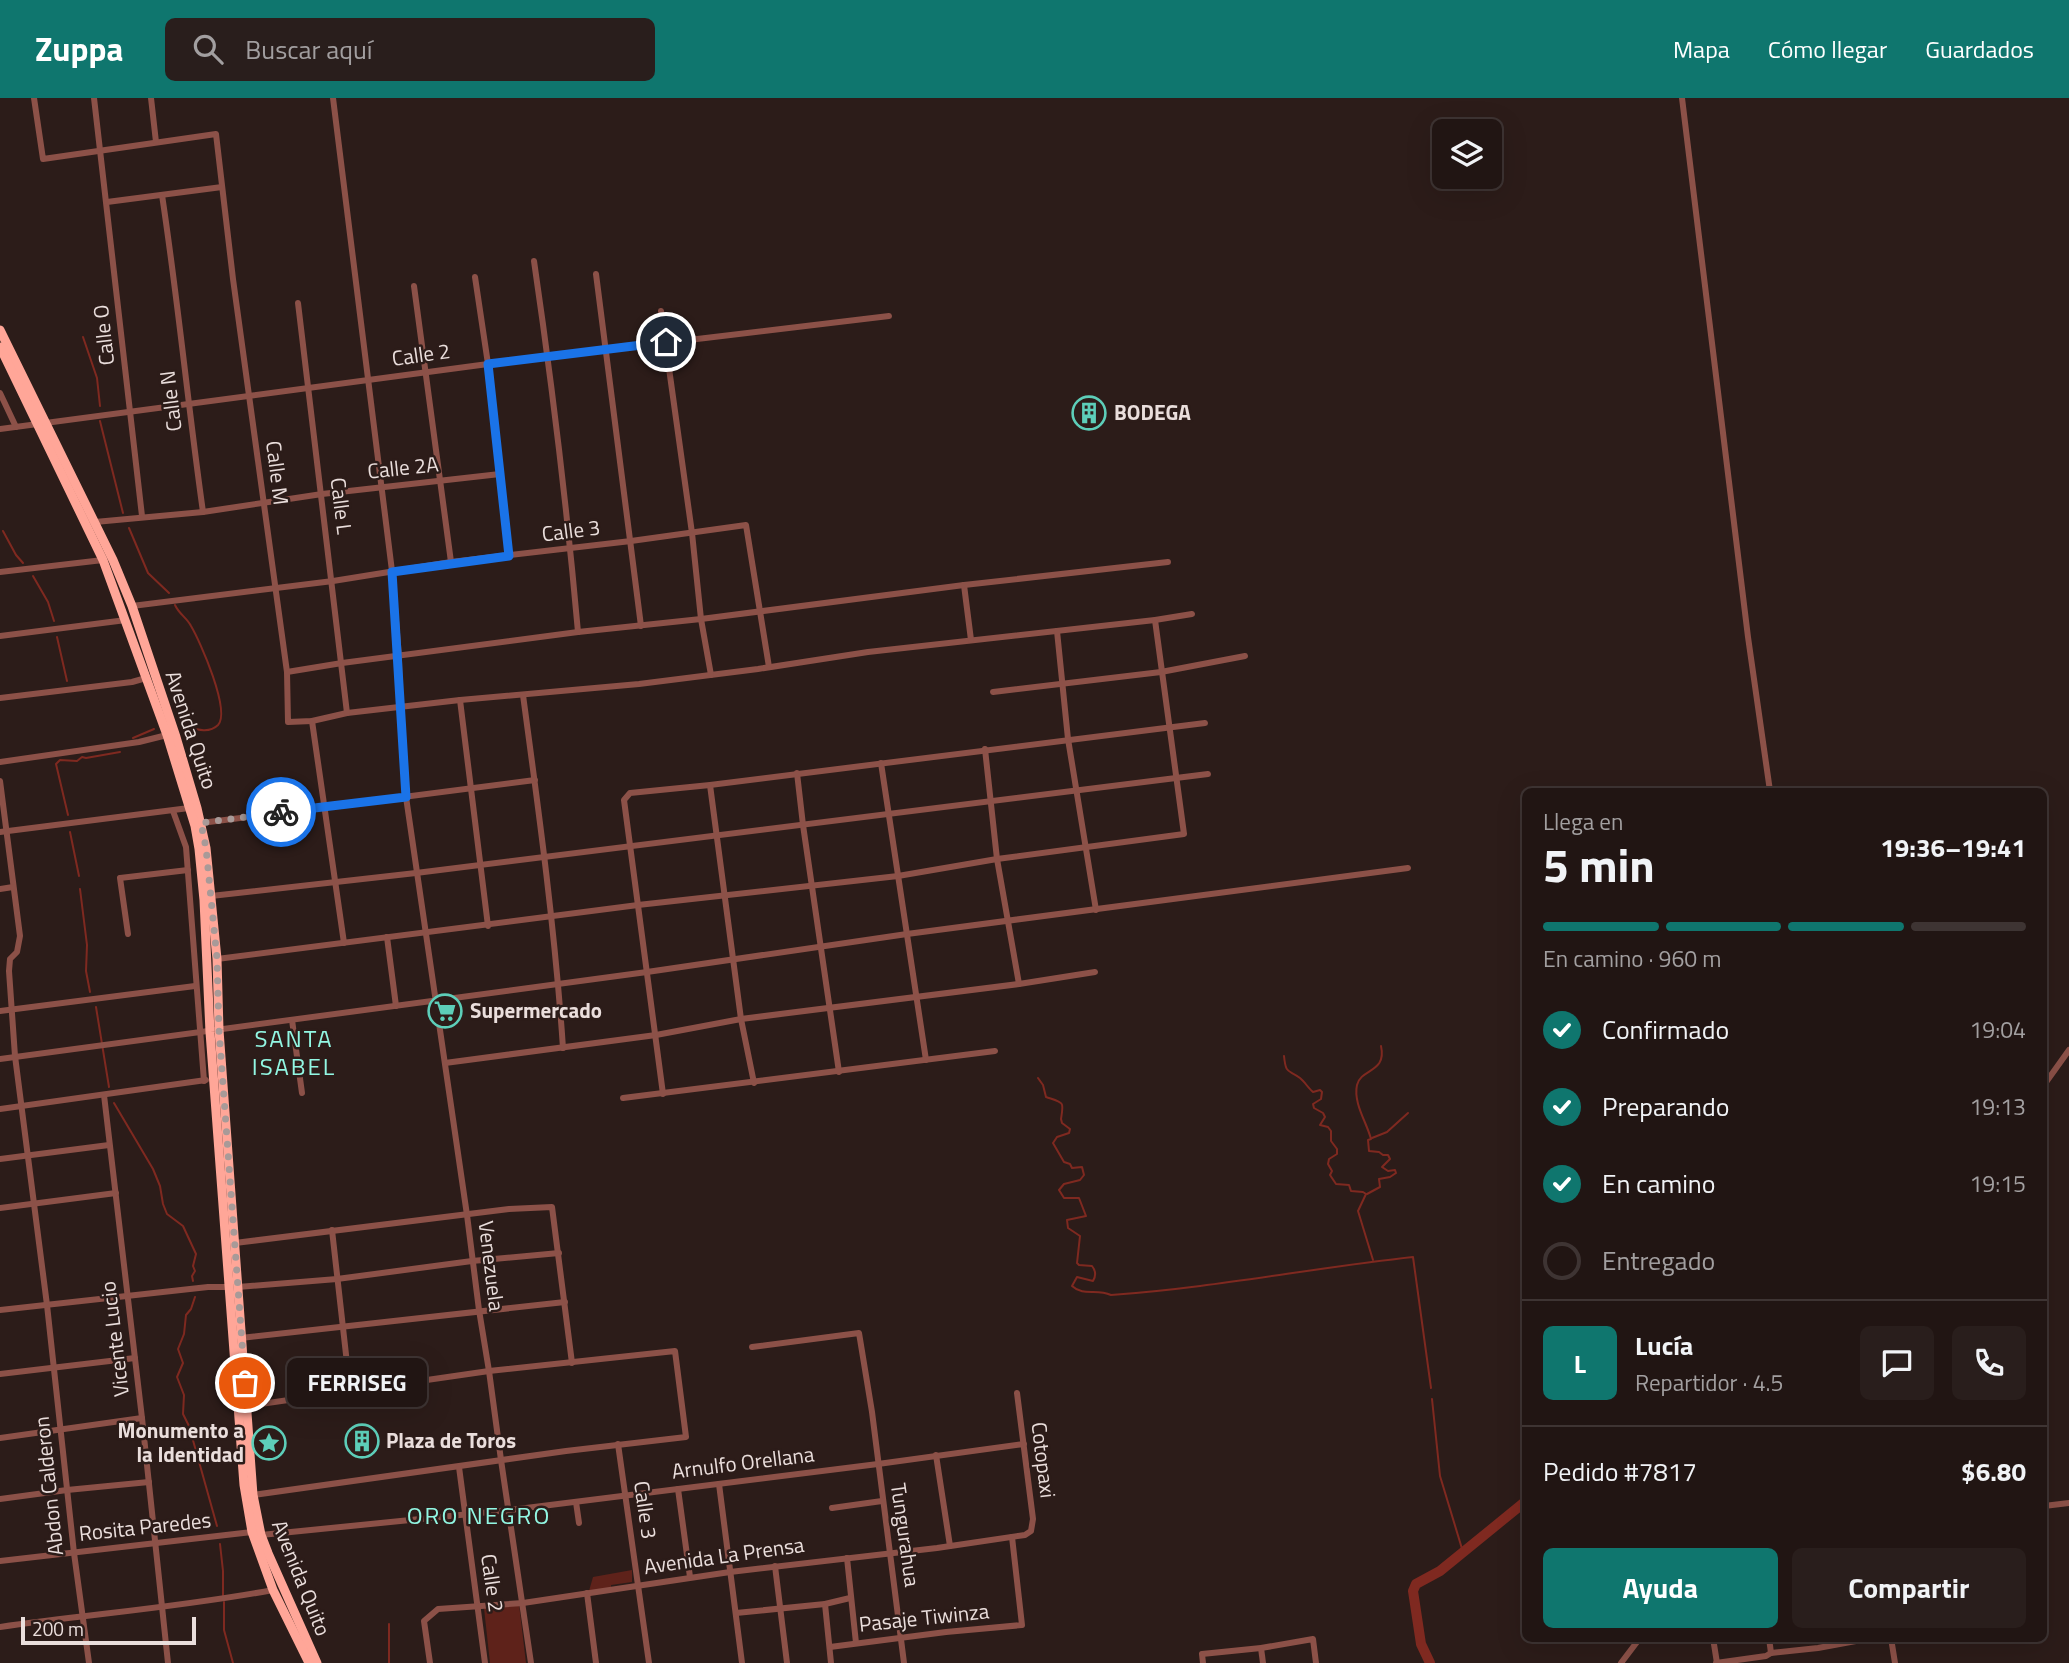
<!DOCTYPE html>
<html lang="es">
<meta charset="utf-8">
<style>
:root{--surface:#211513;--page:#291e1c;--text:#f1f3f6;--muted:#a29fa0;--line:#3e3433;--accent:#0f766e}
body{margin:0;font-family:"Titillium Web",sans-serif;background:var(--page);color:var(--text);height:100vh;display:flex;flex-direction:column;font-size:26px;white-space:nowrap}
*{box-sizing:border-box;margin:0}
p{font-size:23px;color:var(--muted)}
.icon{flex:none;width:38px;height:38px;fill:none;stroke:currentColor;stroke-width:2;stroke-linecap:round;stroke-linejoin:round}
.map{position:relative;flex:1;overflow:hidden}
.drawer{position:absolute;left:1522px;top:690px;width:525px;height:854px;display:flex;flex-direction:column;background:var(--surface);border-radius:10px;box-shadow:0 7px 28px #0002,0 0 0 2px var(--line)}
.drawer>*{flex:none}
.tools{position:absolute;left:1432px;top:21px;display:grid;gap:14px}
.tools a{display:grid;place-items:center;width:70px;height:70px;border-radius:10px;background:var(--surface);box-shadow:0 7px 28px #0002,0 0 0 2px var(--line);font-size:35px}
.scale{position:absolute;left:21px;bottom:18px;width:175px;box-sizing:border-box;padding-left:7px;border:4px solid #eadedc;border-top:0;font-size:19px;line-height:24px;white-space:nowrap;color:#eadedc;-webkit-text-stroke:5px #2c1c19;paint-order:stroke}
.pin{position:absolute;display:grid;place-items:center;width:60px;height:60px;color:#fff;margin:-30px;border:4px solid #fff;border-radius:50%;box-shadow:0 2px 7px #0007}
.courier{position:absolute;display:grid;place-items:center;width:70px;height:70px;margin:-35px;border:5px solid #1a73e8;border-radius:50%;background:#fff;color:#222;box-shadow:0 2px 9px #0007}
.bubble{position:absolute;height:49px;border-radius:10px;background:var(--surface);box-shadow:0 7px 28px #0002,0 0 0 2px var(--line);font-size:23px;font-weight:700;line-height:49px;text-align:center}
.summary em{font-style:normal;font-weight:700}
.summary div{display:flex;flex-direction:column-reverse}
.summary{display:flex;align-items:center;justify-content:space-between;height:119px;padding:0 21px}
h1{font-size:46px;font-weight:700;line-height:52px}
.bar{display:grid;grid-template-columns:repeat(4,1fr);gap:10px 7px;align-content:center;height:84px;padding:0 21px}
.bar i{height:9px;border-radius:5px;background:var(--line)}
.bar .current{background:var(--accent)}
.bar p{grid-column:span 4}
.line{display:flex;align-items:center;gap:18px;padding:0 21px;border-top:2px solid var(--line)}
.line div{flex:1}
.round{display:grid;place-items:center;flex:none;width:74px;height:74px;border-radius:10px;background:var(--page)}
ol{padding:0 21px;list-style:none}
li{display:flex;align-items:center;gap:21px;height:77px}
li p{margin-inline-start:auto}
li .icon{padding:7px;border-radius:50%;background:var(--accent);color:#fff;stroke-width:4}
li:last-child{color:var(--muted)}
li i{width:38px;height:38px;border:4px solid var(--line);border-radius:50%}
.cta{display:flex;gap:14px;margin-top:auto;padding:14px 21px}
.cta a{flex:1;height:80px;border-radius:10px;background:var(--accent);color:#fff;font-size:28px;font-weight:700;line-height:80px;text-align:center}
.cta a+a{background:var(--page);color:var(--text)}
header{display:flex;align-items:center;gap:42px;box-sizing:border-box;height:98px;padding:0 35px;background:var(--accent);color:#fff}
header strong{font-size:33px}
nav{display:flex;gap:38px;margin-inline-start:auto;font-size:24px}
.search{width:490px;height:63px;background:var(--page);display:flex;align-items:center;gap:18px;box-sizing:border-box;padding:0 24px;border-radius:10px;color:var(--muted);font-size:26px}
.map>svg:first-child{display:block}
</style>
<header>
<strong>Zuppa</strong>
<div class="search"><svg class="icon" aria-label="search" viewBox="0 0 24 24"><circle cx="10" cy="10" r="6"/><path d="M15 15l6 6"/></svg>Buscar aquí</div>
<nav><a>Mapa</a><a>Cómo llegar</a><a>Guardados</a></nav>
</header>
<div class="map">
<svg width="2069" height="1565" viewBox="0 0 2069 1565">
<rect width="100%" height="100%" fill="#2c1c19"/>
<g fill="#5e221a">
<path d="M 632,1472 L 632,1484 L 611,1487 L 611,1490 L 589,1493 L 593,1479 Z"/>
<path d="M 519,1506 L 526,1565 L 490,1565 L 484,1510 Z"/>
</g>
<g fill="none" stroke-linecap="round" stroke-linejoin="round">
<g stroke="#7f2920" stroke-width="2">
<path d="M 83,239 L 97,280 L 100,308"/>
<path d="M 100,323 L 123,415"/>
<path d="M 129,430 L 148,475 L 169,495"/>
<path d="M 3,433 L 16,457 L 23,465"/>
<path d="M 33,478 L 48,504 L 54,523"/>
<path d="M 175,507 C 179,516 187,520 191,528 C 200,543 231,613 218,627 C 208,637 193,630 181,627"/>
<path d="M 57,539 L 67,583"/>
<path d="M 133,640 L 154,631"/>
<path d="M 68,717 L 56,666 L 60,662 L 77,663 L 82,659 L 86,660 L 120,654"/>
<path d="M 70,734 L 79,778"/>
<path d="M 80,791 L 87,847 L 86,873 L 90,894"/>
<path d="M 96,909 L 109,989"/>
<path d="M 1284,958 C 1286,977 1288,971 1300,980 C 1305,984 1308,990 1313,994 L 1320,992 L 1322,994 L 1321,1001 L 1313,1006 L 1314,1010 L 1323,1015 L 1325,1019 L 1320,1027 L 1328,1029 L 1331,1033 L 1331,1043 L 1337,1051 L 1337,1056 L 1329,1061 L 1328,1066 L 1332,1073 L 1330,1077 L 1336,1086 L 1349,1087 L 1351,1093 L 1363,1094 L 1366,1096 L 1358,1113 L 1373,1162"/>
<path d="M 1038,980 L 1043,987 L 1046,999 C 1064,1005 1064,1003 1061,1021 L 1062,1025 L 1070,1031 L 1069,1035 L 1057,1039 L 1053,1045 L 1064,1064 L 1070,1066 L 1072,1070 L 1082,1069 L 1084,1077 L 1080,1082 L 1064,1086 L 1059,1092 L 1064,1100 L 1079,1100 L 1086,1118 L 1067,1122 L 1068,1130 L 1080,1138 L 1077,1165 L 1079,1167 L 1092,1168 C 1096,1173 1096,1178 1093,1183 L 1077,1179 L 1072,1188 C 1084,1199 1096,1190 1111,1197 C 1212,1190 1312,1170 1413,1159 L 1431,1290"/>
<path d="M 114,1005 L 153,1071 L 160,1088 L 163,1106 L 167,1116 L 183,1128 L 196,1156 L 193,1168 L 195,1173 L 192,1178 L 193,1183"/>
<path d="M 1372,1040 L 1387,1034 L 1408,1015"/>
<path d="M 1367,1096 L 1380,1089 L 1379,1081 L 1390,1079 L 1396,1075 L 1395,1072 L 1388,1073 L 1382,1069 L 1390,1061 L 1388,1057 L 1383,1057 L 1379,1054 L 1369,1053 L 1368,1042 L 1371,1041 C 1367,1025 1353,1005 1357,987 C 1361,970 1387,975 1381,948"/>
<path d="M 195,1199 L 191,1211 L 186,1217 L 184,1236 L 178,1251 L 183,1265 L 177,1279 L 184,1297 L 183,1316 L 189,1328 L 217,1428"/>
<path d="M 1432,1301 L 1440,1378 L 1463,1454"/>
<path d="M 220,1446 L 223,1473 L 223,1499"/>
<path d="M 224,1504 L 224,1532 L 233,1565"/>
<path d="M 389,1565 L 389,1526"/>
</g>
<path stroke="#7f2920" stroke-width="10" d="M 1430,1565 L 1421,1546 L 1413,1493 L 1416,1486 L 1440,1473 L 1526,1403"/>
<g stroke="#8c5148" stroke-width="6">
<path d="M 34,0 L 43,61 L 216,36 L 233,181 L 287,574 L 288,624 L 312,623 L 347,615 L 460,602 L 639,586 L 758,571 L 868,554 L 1155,522 L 1192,516"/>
<path d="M 94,0 L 142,418"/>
<path d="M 151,0 L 156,44"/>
<path d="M 333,0 L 392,473 L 399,559 L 400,610 L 406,699 L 467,1117 L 479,1212 L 489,1273 L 501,1362 L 531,1565"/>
<path d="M 1682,0 L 1748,539 L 1770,693"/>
<path d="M 162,97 C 178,202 188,308 203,414"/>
<path d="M 107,104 L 222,89"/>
<path d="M 534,163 C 552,286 567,410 578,534"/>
<path d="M 596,176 L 641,528"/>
<path d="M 475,179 L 488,266 L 509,458"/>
<path d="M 414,188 L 451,464"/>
<path d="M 298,205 L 347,615"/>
<path d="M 661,213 L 692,435 L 701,521 L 711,577"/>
<path d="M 0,295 L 16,329"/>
<path d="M 0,331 L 488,266 L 889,218"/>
<path d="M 95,424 L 203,414 L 322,396 L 500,376"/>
<path d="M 0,474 L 103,462"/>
<path d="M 964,487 L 971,542"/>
<path d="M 132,508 L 333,483 L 451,464 L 631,443 L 746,427 L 769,569"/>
<path d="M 1057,533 L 1068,641 L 1096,812"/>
<path d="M 0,538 L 126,522"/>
<path d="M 287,574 L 342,565 L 578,534 L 701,521 L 964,487 L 1168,464"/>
<path d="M 993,594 L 1161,574 L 1245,558"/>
<path d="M 523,597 C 539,715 555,832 563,950"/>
<path d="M 0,600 L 132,584 L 146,580"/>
<path d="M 460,602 L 488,828"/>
<path d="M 312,623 L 344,845"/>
<path d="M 985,651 L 997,761 L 1019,886"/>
<path d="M 0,664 L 139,644 L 167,637"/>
<path d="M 881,665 L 926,962"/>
<path d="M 797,675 L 803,727 L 839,974"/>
<path d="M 0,683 L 20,838 L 17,854 L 10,861 L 9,873 L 15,958 L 47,1207 L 74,1455 L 89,1565"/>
<path d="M 710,687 L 741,921 L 754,985"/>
<path d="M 173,713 L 186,749 L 204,983"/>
<path d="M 201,725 L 535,682"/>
<path d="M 0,734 L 189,710"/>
<path d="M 0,791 L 13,789"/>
<path d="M 211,798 L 416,775 L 1208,676"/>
<path d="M 128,836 L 120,780 L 188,772"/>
<path d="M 387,839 L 396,908"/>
<path d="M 217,861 L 638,807 L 898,778 L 997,761 L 1184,736 L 1155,522"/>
<path d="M 0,913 L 195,888"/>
<path d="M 292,922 L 302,995"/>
<path d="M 0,961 L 647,874 L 907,836 L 1408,770"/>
<path d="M 445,965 L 656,937 L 741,921 L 1019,886 L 1095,874"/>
<path d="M 2044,987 L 2069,952"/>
<path d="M 663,996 L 624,702 L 630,695 L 710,687 L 1205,625"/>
<path d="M 104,997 L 142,1320 L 168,1565"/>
<path d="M 623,1000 L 995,953"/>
<path d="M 0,1011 L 206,982"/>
<path d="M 0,1061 L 109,1047"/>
<path d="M 0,1110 L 116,1095"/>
<path d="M 332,1132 L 350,1292"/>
<path d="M 235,1145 L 509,1111 L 552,1109 L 572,1265"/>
<path d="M 238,1189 L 337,1181 L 472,1163 L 559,1155"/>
<path d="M 0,1212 L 208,1189 L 230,1189"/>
<path d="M 241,1240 L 565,1204"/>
<path d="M 752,1249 L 859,1235 L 872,1314 L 904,1565"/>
<path d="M 0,1276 L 135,1260"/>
<path d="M 247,1308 L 489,1273 L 675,1253 L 686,1339 L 566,1353 L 253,1397"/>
<path d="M 0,1340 L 142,1320"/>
<path d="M 618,1346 L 649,1565"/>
<path d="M 936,1357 L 950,1448"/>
<path d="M 459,1369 L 485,1565"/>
<path d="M 719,1386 L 742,1565"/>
<path d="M 678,1391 L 690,1479"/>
<path d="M 0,1401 L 67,1392 L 149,1384"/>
<path d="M 576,1404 L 579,1425"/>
<path d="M 2044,1408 L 2069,1405"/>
<path d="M 832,1410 L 882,1403"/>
<path d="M 261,1437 L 510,1412 L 878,1366 L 1024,1346"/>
<path d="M 847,1460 L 856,1545"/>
<path d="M 0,1463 L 252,1434"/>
<path d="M 775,1468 L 787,1565"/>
<path d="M 587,1495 L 596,1565"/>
<path d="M 825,1506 L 831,1565"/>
<path d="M 736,1515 L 825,1506 L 850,1500"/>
<path d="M 0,1529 C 91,1516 183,1509 273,1492"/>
<path d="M 1713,1540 L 1717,1565"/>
<path d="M 1769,1540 L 1771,1555"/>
<path d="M 1891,1540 L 1895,1565"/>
<path d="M 830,1549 L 946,1534 L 1022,1527 L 1012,1439"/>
<path d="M 1261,1550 L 1263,1565"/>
<path d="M 430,1565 L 424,1523 L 438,1511 L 523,1505 L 730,1474 L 937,1450 L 1025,1437 L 1031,1433 L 1033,1421 L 1017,1295"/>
<path d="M 1203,1565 L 1202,1556 L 1261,1550 L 1313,1541 L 1316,1565"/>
<path d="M 1621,1565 L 1640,1540"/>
<path d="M 1716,1565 L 1766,1558 L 1771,1555 L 1818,1550 L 1872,1540"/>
</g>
<g stroke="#ffa698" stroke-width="9">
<path d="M 0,232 L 113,462 L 132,508 L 176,639 L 197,710 L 206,750 L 217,861 L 219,932 L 253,1397 L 261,1437 L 268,1455 L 317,1565"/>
<path d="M 0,249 L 103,462 L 167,637 L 195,728 L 199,751 L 204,802 L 210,934 L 244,1387 L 252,1434 L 273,1492 L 309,1565"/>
</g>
</g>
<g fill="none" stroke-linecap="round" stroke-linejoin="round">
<path stroke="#a89a98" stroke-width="7" stroke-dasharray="0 12.6" d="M 245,1285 L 219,932 L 217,861 L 206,750 L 201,725 L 281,714"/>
<path stroke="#1a73e8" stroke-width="9" d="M 281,714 L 406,699 L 392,474 L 509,458 L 488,266 L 666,244"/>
</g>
<defs>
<symbol id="building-ring" viewBox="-11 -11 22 22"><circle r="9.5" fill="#2c1c19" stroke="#5dceb9" stroke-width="1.5"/><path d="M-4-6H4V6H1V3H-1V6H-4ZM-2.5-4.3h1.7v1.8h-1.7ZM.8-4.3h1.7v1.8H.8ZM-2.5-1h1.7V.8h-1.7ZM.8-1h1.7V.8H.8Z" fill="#5dceb9"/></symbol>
<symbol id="supermarket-ring" viewBox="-11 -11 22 22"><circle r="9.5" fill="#2c1c19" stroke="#5dceb9" stroke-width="1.5"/><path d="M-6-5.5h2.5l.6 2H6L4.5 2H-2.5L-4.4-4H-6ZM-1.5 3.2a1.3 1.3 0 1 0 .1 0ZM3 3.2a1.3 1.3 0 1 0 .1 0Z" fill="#5dceb9"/></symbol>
<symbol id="sight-ring" viewBox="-11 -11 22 22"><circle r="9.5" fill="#2c1c19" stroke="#5dceb9" stroke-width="1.5"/><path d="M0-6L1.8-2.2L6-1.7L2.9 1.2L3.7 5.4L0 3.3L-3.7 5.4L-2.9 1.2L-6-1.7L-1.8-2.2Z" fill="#5dceb9"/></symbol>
</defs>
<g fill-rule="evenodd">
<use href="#building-ring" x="1070" y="296" width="38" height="38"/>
<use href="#supermarket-ring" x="426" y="894" width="38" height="38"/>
<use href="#building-ring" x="343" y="1324" width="38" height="38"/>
<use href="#sight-ring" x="250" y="1326" width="38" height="38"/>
</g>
<g text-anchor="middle" stroke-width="5" stroke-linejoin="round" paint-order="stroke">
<g font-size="21" fill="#eadedc" stroke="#2c1c19">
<text transform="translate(104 237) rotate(-96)" y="7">Calle O</text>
<text transform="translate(421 257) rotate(-8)" y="7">Calle 2</text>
<text transform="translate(171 303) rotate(-97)" y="7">Calle N</text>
<text transform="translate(403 370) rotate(-6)" y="7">Calle 2A</text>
<text transform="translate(277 375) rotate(83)" y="7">Calle M</text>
<text transform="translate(341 408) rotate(83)" y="7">Calle L</text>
<text transform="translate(571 433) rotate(-7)" y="7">Calle 3</text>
<text transform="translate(191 632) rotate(72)" y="7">Avenida Quito</text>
<text transform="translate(491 1168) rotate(83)" y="7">Venezuela</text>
<text transform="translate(115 1241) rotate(-97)" y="7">Vicente Lucio</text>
<text transform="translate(1043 1362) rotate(83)" y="7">Cotopaxi</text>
<text transform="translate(743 1365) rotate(-7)" y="7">Arnulfo Orellana</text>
<text transform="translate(49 1388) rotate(-96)" y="7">Abdon Calderon</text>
<text transform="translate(645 1412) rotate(82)" y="7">Calle 3</text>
<text transform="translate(145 1429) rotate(-6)" y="7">Rosita Paredes</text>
<text transform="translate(905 1437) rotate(82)" y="7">Tungurahua</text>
<text transform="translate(724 1458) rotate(-8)" y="7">Avenida La Prensa</text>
<text transform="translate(301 1480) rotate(68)" y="7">Avenida Quito</text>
<text transform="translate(492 1485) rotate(82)" y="7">Calle 2</text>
<text transform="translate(924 1520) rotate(-6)" y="7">Pasaje Tiwinza</text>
</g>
<g font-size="21" font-weight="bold" fill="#eadedc" stroke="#2c1c19" text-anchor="start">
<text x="1114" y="322">BODEGA</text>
<text x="470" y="920">Supermercado</text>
<text x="244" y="1340" text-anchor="end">Monumento a<tspan x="244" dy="24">la Identidad</tspan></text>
<text x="386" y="1350">Plaza de Toros</text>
</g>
<g font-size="24" letter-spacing="2" fill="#92f7e3" stroke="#2c1c19">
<text x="294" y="949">SANTA<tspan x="294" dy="28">ISABEL</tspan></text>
<text x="479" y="1426">ORO NEGRO</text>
</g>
</g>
</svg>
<div class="tools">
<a><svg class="icon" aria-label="layers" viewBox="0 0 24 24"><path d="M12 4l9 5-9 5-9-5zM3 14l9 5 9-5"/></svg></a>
</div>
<div class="scale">200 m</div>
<div class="pin" style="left:245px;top:1285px;background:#ea580c"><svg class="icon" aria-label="bag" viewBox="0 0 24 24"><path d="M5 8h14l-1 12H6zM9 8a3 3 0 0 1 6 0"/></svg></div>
<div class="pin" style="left:666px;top:244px;background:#1f2937"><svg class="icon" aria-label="home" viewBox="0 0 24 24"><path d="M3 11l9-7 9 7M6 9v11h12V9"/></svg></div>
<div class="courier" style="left:281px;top:714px"><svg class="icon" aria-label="bike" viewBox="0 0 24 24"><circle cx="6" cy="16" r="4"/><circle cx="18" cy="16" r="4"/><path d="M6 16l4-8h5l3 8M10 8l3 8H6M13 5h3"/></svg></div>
<div class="bubble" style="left:287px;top:1260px;width:140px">FERRISEG</div>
<section class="drawer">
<div class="summary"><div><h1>5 min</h1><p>Llega en</p></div><em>19:36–19:41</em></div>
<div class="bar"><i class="current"></i><i class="current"></i><i class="current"></i><i></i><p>En camino · 960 m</p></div>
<ol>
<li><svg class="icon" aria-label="check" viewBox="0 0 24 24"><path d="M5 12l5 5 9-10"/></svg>Confirmado<p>19:04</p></li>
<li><svg class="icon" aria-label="check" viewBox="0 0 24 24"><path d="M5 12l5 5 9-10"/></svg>Preparando<p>19:13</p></li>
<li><svg class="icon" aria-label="check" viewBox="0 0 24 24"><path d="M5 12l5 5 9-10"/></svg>En camino<p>19:15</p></li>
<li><i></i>Entregado</li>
</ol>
<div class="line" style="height:126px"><b class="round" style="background:var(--accent);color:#fff">L</b><div><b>Lucía</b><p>Repartidor · 4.5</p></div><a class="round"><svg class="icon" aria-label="chat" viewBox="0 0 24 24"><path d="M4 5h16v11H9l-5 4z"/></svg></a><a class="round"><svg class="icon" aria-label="phone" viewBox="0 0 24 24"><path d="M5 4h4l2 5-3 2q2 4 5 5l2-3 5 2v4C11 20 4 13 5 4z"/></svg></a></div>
<div class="line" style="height:91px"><div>Pedido #7817</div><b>$6.80</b></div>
<div class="cta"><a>Ayuda</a><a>Compartir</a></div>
</section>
</div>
